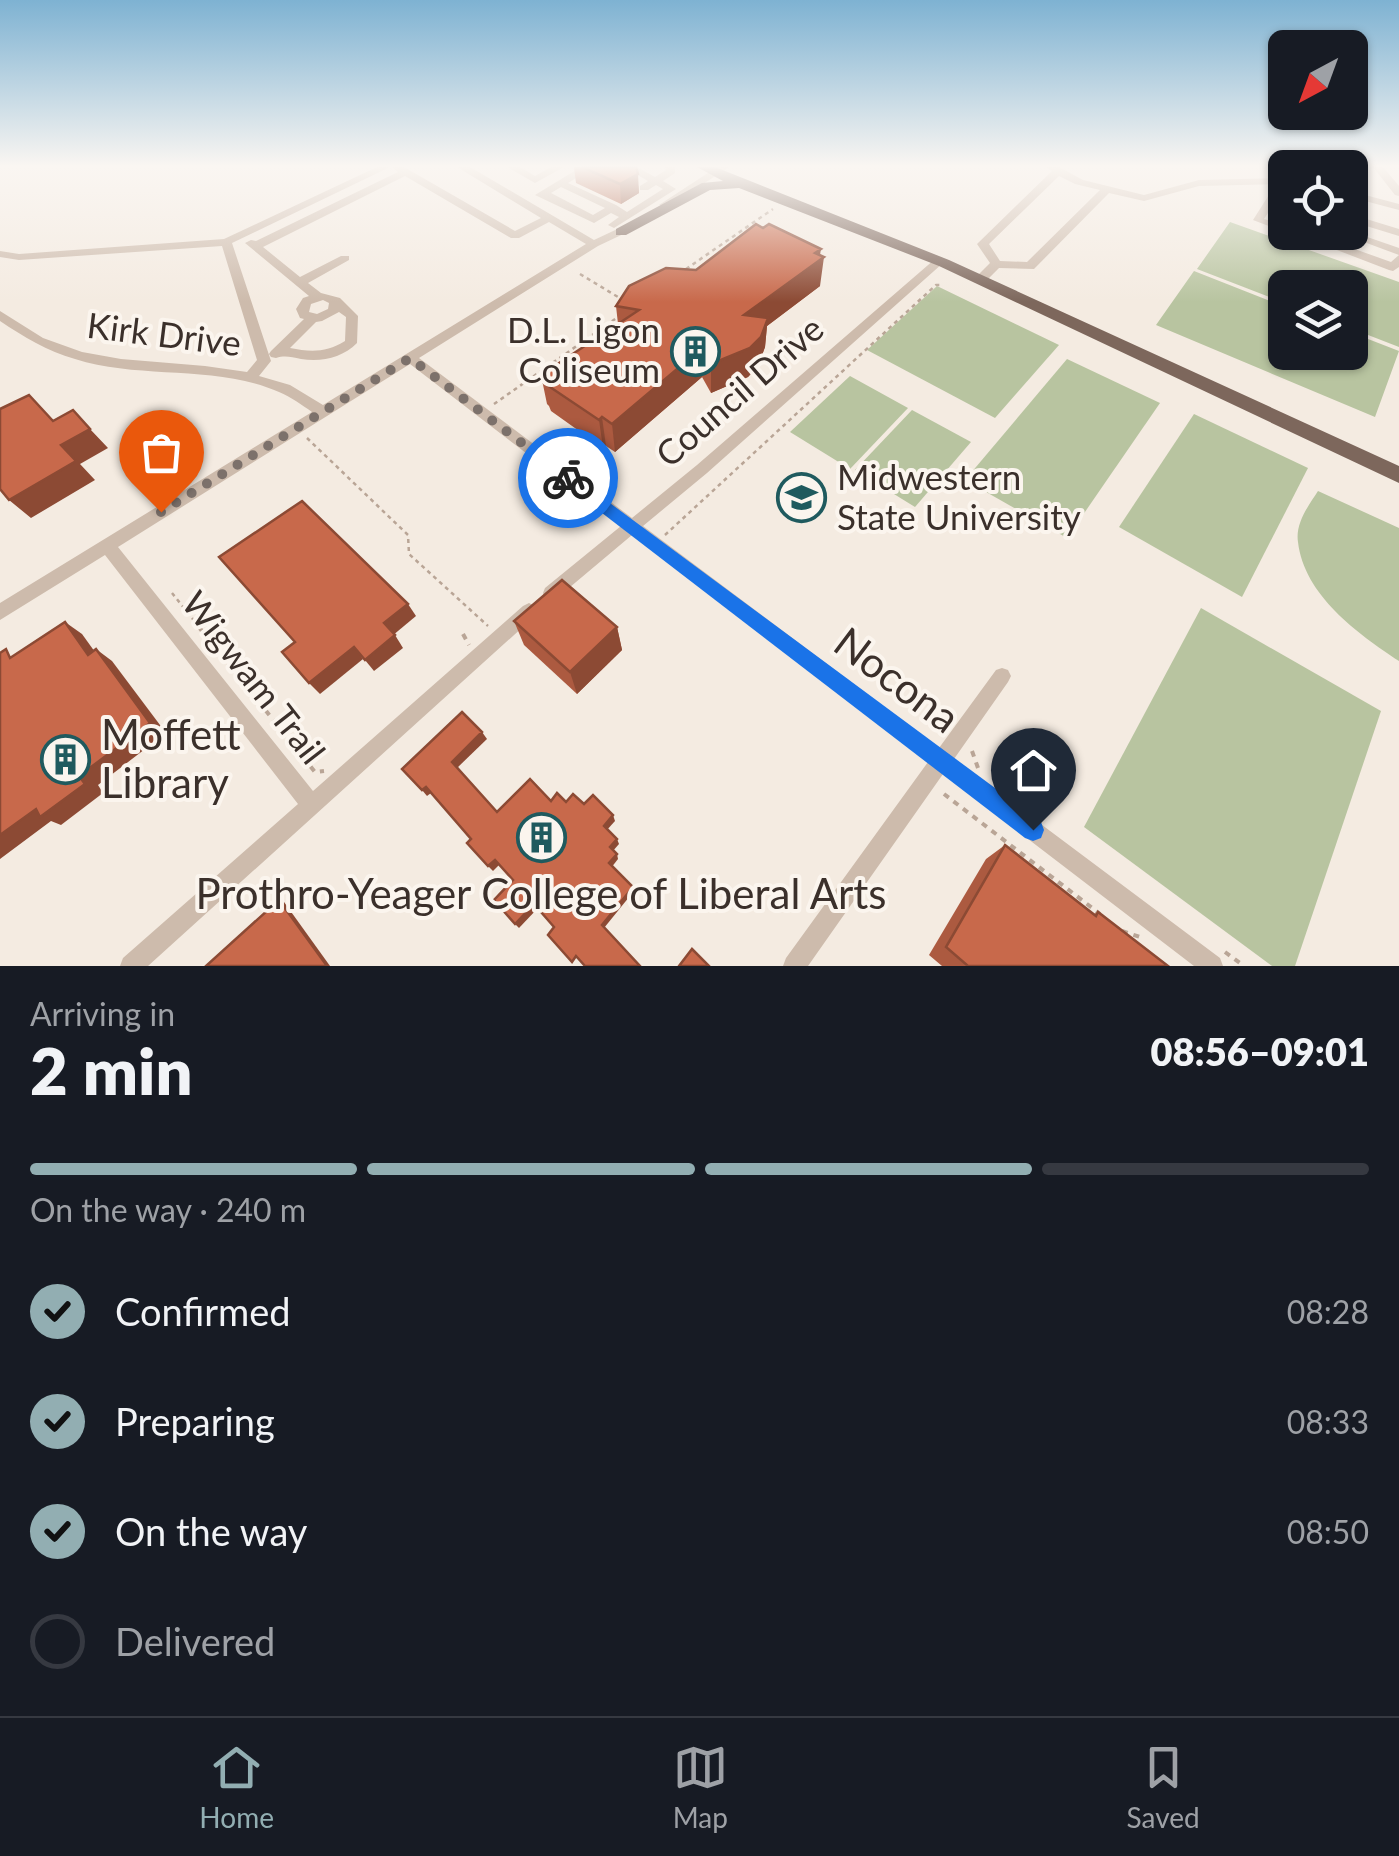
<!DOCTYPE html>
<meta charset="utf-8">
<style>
:root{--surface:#171b24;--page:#242831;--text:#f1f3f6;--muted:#9ea1a6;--line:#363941;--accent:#92aeb2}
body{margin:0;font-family:Lato,sans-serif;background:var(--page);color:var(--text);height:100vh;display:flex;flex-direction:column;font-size:38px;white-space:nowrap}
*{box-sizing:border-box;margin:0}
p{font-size:32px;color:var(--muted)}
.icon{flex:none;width:55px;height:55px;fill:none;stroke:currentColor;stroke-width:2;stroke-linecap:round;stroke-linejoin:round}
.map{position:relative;height:966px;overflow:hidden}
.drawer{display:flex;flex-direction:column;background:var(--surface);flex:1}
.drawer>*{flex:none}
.needle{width:65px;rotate:221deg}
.fabs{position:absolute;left:1268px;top:30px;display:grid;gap:20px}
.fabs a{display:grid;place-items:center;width:100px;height:100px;border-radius:15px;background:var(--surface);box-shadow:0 2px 8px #0004;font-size:50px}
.pin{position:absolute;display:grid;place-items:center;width:85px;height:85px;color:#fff;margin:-102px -42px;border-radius:50% 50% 50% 0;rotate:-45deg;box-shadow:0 0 10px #0007}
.pin .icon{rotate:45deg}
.courier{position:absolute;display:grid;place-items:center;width:100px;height:100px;margin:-50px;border:8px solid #1a73e8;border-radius:50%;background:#fff;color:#222;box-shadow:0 2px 12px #0007}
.head em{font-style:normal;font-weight:800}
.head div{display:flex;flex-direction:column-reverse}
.head{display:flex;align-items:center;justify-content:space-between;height:170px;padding:0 30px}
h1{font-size:65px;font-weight:800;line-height:75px}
.bar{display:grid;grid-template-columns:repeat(4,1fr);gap:15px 10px;align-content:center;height:120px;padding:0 30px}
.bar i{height:12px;border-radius:8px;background:var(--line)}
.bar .selected{background:var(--accent)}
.bar p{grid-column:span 4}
ol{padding:0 30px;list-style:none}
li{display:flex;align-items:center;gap:30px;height:110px}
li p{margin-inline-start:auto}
li .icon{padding:10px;border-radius:50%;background:var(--accent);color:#111;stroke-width:4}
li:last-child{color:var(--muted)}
li i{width:55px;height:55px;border:5px solid var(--line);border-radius:50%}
.tabs{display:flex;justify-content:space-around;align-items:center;height:140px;border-top:2px solid var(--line);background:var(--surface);font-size:28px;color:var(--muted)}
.tabs a{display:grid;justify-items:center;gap:5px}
.tabs .selected{color:var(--accent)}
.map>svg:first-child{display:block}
</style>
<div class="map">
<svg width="1399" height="966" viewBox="0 0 1399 966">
<rect width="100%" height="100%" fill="#f4ebe1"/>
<g fill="#b8c4a0">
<path d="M 1230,222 L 1399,282 L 1399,347 L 1350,328 L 1350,288 L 1285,288 L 1285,303 L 1197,269 Z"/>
<path d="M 1194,271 L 1285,307 L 1285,352 L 1350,352 L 1350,332 L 1399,351 L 1375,417 L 1156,325 Z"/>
<path d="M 937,286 L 1059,345 L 995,418 L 867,350 Z"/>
<path d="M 1067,359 L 1160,403 L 1067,538 L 965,480 Z"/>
<path d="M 850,376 L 908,408 L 850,469 L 790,432 Z"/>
<path d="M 912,410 L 971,442 L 915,507 L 855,470 Z"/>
<path d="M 1194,414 L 1308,468 L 1242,597 L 1119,527 Z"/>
<path d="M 1318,491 L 1399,528 L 1399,661 C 1358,634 1304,595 1298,542 C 1295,523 1309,505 1318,491 Z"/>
<path d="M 1201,608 L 1381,711 L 1295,966 L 1272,966 L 1084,827 Z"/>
</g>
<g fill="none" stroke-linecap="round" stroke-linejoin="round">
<g stroke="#b9a596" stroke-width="2.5" stroke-dasharray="4 4" stroke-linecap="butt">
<path d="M 686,269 L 773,209"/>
<path d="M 580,274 L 623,300"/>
<path d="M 494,404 L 618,317"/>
<path d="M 307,438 L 408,535 L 409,554 L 488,626"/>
<path d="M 665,535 L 936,285 L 942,285"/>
<path d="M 172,593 L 200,628"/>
</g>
<g stroke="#b9a596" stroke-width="4" stroke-dasharray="6 6" stroke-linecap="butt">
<path d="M 198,626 L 315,772 L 324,771"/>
<path d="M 463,634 L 469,645"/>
<path d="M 972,751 L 978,768"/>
<path d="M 944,794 L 1100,914"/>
<path d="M 1122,931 L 1143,938"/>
<path d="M 1225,952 L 1244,966"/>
</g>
<g fill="#cdbbac" fill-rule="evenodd">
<path d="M 377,167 L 390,167 L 232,243 L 271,361 L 259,376 L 290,385 L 323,405 L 586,244 L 549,222 L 519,238 L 511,238 L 405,176 L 263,247 L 300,277 L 341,256 L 349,256 L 349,260 L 308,283 L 321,293 L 340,298 L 358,316 L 357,343 C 342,358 322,362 301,359 C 291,357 285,355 276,358 L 271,357 L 269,354 L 271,351 L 304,319 L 300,318 L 296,309 L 303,298 L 309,296 L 245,243 L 251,240 L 256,241 L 398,172 L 392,167 L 404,167 L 515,231 L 541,218 L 457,167 L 470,167 L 594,240 L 628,224 L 636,224 L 636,228 L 598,246 L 419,358 L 632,518 L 697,465 L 935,259 L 943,259 L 943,263 L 707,473 L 643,526 L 939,748 L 996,670 L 1002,668 L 1008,670 L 1011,676 L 1008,682 L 954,759 L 1220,958 L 1223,966 L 1194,966 L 943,774 L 808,966 L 783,966 L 786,958 L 928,762 L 632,535 L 557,598 L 551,600 L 545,598 L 543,593 L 545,588 L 621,526 L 410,364 L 118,547 L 313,791 L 523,606 L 529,603 L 535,606 L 537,611 L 535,616 L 148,966 L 120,966 L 123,958 L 298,804 L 105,555 L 0,620 L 0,603 L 312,412 C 302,405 291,397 279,392 C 215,364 141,380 75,359 C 47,351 24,337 0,321 L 0,311 L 43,338 L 82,352 L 121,359 L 205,366 L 247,372 L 257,360 L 222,246 L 19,260 L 0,257 L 0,251 L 19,254 L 224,239 ZM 323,300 L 329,303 L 328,309 L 317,314 L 309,312 L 311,304 ZM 339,312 L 346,317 L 345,341 C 326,353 310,352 290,348 L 316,322 L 322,321 Z"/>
<path d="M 507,167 L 520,167 L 535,176 L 551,167 L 564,167 L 535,183 Z"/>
<path d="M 581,167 L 594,167 L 568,183 L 616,205 L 627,212 L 663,189 L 656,185 L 648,190 L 640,190 L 640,186 L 648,181 L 624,167 L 637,167 L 655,177 L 666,170 L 665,167 L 675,167 L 675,173 L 663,181 L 676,189 L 614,228 L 608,225 L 619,217 L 611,213 L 594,223 L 535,195 ZM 561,187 L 605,208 L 593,215 L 551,193 Z"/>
<path d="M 717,167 L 729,167 L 668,207 L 659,205 Z"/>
<path d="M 1046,167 L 1059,167 L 1083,180 L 1144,195 L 1199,180 L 1285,178 L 1285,184 L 1199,186 L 1144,201 L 1109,193 L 1034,269 L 999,268 L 984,283 L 976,283 L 976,277 L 990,263 L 977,244 L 1052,171 ZM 1059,176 L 1075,184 L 1100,190 L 1027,262 L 1000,261 L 989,244 Z"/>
<path d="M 1373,167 L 1383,167 L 1399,186 L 1399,196 L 1395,195 Z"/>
<path d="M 1276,189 L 1285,192 L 1285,198 L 1279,196 L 1264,219 L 1285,225 L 1285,232 L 1253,220 L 1272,190 Z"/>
<path d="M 1350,191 L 1399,204 L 1399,210 L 1350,197 Z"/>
<path d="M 1350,214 L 1399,229 L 1399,236 L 1350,221 Z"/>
<path d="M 1350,231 L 1399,248 L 1399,255 L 1337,232 Z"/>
<path d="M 1290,232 L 1307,232 L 1391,262 L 1399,255 L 1399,267 L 1393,271 L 1389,270 Z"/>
</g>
<path fill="#7d675c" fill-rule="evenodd" d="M 697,167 L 715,167 L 949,260 L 1399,466 L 1399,483 L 939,266 L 739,188 L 710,190 L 626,235 L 616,235 L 616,229 L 702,183 L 723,181 Z"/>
</g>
<g fill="#ac5a40">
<path d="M 574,167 L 636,167 L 639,193 L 621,204 L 576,183 Z"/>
<path d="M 820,255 L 820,286 L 767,326 L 765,347 L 758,366 L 748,377 L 711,393 L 702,377 L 615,452 L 606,446 L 603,448 L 551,411 L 549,406 L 547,404 L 541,375 L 618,324 L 616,306 L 696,270 Z"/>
<path d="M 514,621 L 617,627 L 622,650 L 577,694 L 524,645 Z"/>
<path d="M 1005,845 L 1094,914 L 1098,912 L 1168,966 L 942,966 L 929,955 L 986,859 Z"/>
</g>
<g fill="#8c4a34">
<path d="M 638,174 L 639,193 L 621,204 L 620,184 Z"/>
<path d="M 821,249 L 819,261 L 824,257 L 820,286 L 767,326 L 765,347 L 758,366 L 748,377 L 711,393 L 711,364 L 744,315 Z"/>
<path d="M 702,348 L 702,377 L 615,452 L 612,424 Z"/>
<path d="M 29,395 L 71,439 L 90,429 L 108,448 L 80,464 L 95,480 L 31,518 L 9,500 L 61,445 Z"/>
<path d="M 602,417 L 606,446 L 603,448 L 599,420 Z"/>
<path d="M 408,604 L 416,616 L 392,636 L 384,623 Z"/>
<path d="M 65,622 L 82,634 L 105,666 L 88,655 Z"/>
<path d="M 617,627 L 622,650 L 577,694 L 570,672 Z"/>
<path d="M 395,635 L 403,648 L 374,671 L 365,660 Z"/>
<path d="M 354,647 L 363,659 L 320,694 L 309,683 Z"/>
<path d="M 96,649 L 112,661 L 166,733 L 98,785 L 103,793 L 61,825 L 51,821 L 0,859 L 0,835 L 79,776 Z"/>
<path d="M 482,732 L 487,739 L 457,768 L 452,762 Z"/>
<path d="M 426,787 L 431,793 L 427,796 L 422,790 Z"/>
<path d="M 613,815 L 615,821 L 606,831 L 604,826 Z"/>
<path d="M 617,839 L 619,844 L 612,852 L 610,847 Z"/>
<path d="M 617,854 L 618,859 L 611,868 L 609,863 Z"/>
<path d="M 495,860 L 499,865 L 493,871 L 488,866 Z"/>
<path d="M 633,887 L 634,891 L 604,928 L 602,925 Z"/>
<path d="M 279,900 L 284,902 L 330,966 L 327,966 Z"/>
<path d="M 534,904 L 538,908 L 519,928 L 515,924 Z"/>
</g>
<g fill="#c8694b" stroke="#8c4a34" stroke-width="2.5">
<path d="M 582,167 L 636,167 L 638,174 L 620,184 Z"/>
<path d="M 756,224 L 763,228 L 769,224 L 821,249 L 815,253 L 824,257 L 744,315 L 768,318 L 761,337 L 750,348 L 711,364 L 702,348 L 612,424 L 602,417 L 599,420 L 544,383 L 548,380 L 541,375 L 639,310 L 616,306 L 629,286 L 666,268 L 696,270 Z"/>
<path d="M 29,395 L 53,421 L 73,410 L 90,429 L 61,445 L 76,461 L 9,500 L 0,489 L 0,409 Z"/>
<path d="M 302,501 L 408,604 L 384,623 L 395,635 L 365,660 L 354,647 L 309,683 L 282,652 L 295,642 L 219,557 Z"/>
<path d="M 562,580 L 617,627 L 570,672 L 514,621 Z"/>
<path d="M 65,622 L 88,655 L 96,649 L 150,723 L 79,776 L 85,784 L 40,817 L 36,809 L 0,835 L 0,653 L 6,649 L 10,658 Z"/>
<path d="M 462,712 L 482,732 L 452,762 L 497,812 L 530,779 L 551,801 L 557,793 L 566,802 L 573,794 L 584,804 L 593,795 L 613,815 L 604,826 L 617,839 L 610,847 L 617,854 L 609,863 L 633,887 L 602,925 L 640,966 L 585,966 L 576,956 L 572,962 L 548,935 L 554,927 L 534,904 L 515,924 L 494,900 L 513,880 L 495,860 L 488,866 L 467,843 L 471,839 L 426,787 L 422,790 L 402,769 Z"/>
<path d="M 1005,845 L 1096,916 L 1098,912 L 1168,966 L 968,966 L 946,947 Z"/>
<path d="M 279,900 L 327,966 L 206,966 Z"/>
<path d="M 692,949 L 709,966 L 679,966 Z"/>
</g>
<linearGradient id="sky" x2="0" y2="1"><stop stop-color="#7eb2d2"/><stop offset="0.55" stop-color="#faf6f2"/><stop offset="1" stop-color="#faf6f2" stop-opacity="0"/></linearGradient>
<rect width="1399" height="302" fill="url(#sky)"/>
<path fill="#1a73e8" d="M 568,472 L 1041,822 L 1044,830 L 1041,838 L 1033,841 L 1025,838 L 563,483 L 560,478 Z"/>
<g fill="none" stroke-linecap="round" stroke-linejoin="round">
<path stroke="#7c716b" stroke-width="10" stroke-dasharray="0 18" d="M 161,512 L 410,358 L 568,478"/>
</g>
<defs>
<symbol id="building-ring" viewBox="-11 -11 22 22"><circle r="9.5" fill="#fbf5ee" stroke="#1f5a5e" stroke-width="1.5"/><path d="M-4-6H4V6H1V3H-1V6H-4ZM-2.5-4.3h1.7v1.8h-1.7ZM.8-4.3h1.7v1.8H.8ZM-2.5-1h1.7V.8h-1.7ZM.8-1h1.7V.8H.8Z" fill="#1f5a5e"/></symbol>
<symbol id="university-ring" viewBox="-11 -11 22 22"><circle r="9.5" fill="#fbf5ee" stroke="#1f5a5e" stroke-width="1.5"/><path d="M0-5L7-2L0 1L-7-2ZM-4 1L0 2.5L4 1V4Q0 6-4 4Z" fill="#1f5a5e"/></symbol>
</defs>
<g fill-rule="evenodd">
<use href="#building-ring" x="668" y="324" width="55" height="55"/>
<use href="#university-ring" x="774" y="470" width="55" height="55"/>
<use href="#building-ring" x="38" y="732" width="55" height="55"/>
<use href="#building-ring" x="514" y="810" width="55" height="55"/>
</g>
<g text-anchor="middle" stroke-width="8" stroke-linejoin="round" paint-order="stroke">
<g font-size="35" fill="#3b302b" stroke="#fbf5ee" text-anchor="end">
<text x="660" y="343">D.L. Ligon<tspan x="660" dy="40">Coliseum</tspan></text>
<text x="837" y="490" text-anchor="start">Midwestern<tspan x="837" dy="40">State University</tspan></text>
</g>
<g font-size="35" fill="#3b302b" stroke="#fbf5ee">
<text transform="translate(164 335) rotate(7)" y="12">Kirk Drive</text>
<text transform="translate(740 392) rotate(-41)" y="12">Council Drive</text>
<text transform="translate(253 678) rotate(52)" y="12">Wigwam Trail</text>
</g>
<g font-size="42" fill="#3b302b" stroke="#fbf5ee">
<text transform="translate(897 680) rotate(37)" y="15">Nocona</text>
</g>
<g font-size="42" fill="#3b302b" stroke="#fbf5ee" text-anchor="start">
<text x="101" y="750">Moffett<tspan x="101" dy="48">Library</tspan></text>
<text x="541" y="909" text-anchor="middle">Prothro-Yeager College of Liberal Arts</text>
</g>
</g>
</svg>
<div class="fabs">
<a><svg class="needle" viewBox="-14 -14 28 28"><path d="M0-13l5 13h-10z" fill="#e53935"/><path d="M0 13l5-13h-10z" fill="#9ea1a6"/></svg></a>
<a><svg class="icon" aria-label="locate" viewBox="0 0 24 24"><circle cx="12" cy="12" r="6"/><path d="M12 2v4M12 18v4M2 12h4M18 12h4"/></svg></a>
<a><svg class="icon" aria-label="layers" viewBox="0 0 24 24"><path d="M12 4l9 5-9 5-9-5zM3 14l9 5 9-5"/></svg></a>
</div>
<div class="pin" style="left:161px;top:512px;background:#ea580c"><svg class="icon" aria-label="bag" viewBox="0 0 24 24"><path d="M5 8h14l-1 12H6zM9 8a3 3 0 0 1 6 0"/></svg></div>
<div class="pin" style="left:1033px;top:830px;background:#1f2937"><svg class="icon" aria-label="home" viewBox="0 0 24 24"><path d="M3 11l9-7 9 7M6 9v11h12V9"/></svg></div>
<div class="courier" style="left:568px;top:478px"><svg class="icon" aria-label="bike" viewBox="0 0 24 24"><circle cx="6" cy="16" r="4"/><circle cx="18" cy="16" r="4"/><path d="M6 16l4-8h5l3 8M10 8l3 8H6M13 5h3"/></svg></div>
</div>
<section class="drawer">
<div class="head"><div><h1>2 min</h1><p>Arriving in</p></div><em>08:56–09:01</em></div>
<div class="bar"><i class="selected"></i><i class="selected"></i><i class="selected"></i><i></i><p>On the way · 240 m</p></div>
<ol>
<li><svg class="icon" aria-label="check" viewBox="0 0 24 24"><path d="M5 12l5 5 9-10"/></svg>Confirmed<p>08:28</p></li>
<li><svg class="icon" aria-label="check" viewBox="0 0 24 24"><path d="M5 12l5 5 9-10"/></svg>Preparing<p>08:33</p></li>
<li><svg class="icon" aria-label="check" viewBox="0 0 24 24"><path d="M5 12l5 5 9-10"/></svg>On the way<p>08:50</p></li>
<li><i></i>Delivered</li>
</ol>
</section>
<nav class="tabs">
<a class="selected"><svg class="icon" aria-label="home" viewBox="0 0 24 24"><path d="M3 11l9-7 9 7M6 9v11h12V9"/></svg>Home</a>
<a><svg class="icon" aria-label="map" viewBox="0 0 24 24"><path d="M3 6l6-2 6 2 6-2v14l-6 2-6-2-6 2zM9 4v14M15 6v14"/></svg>Map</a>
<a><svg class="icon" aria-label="saved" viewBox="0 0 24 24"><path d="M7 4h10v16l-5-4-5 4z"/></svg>Saved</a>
</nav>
